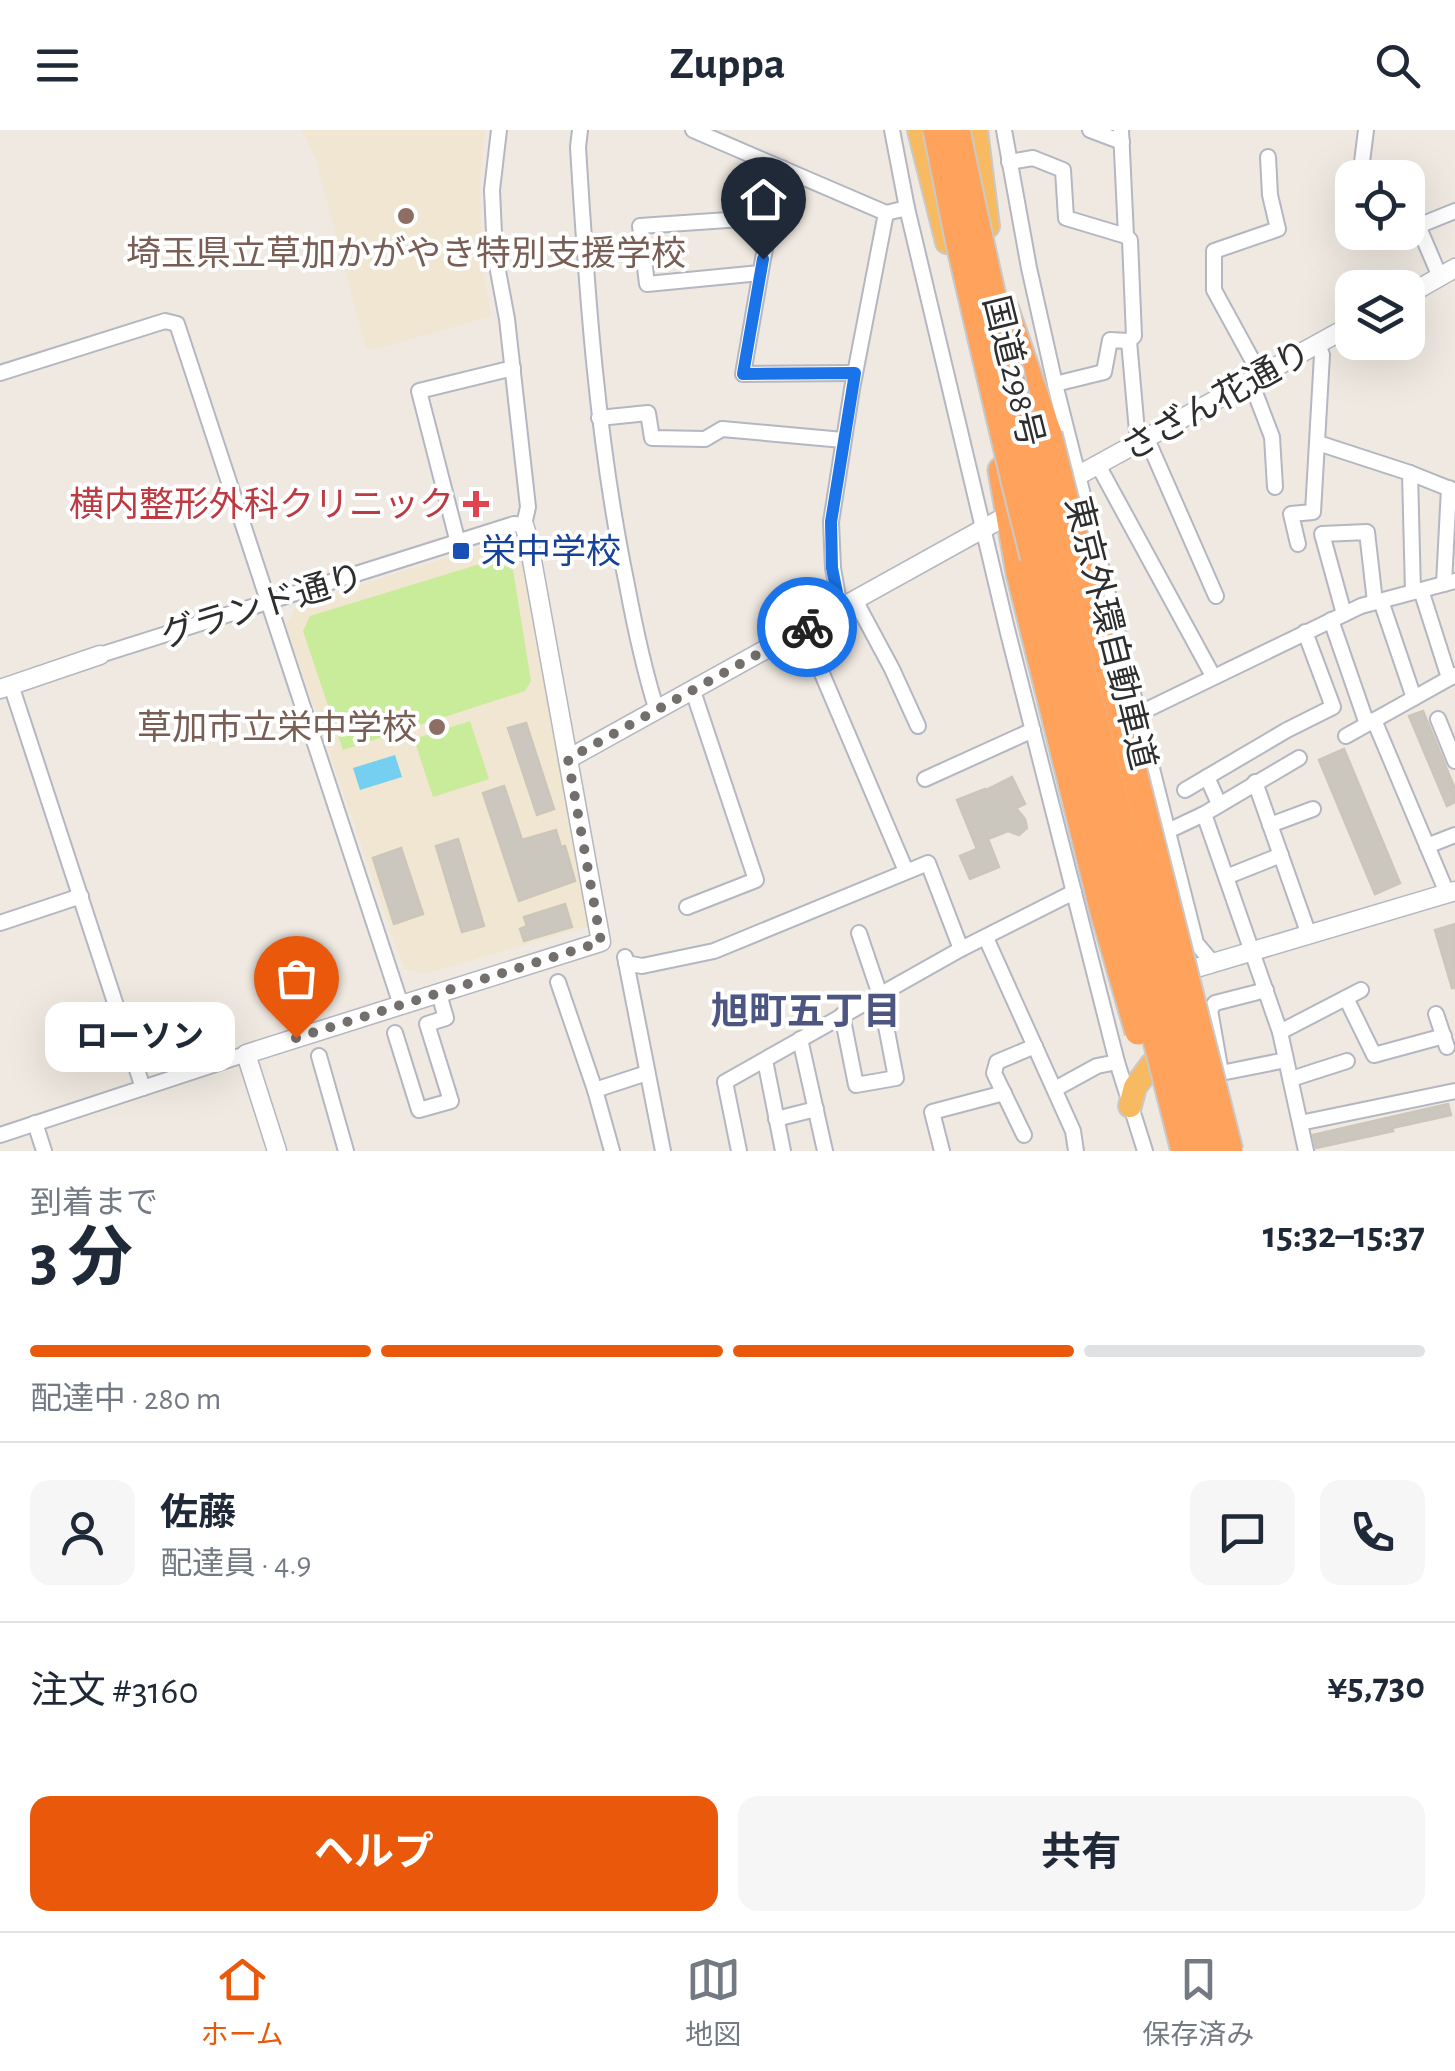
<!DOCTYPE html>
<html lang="ja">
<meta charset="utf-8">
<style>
:root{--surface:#fff;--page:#f6f6f7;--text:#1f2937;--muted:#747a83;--line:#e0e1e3;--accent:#ea580c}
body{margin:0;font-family:"Alegreya Sans","Noto Sans JP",sans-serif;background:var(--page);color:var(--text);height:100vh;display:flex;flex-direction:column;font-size:38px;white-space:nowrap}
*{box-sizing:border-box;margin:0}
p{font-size:32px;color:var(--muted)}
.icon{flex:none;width:55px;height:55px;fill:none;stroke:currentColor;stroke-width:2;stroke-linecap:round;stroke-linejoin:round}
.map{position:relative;height:1021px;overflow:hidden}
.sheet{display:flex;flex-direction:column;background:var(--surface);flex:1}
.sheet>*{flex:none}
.controls{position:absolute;left:1335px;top:30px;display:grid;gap:20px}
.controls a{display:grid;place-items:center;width:90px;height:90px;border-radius:20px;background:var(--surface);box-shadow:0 10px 40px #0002;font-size:50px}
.pin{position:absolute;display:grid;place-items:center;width:85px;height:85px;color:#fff;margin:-102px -42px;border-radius:50% 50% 50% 0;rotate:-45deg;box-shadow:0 0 10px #0007}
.pin .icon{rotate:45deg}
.courier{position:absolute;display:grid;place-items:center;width:100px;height:100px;margin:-50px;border:8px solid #1a73e8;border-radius:50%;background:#fff;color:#222;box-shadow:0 2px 12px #0007}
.bubble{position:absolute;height:70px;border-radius:20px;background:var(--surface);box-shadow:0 10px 40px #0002;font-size:32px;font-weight:700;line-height:70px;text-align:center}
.overview em{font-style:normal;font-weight:700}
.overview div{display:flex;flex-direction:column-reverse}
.overview{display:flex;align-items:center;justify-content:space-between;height:170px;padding:0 30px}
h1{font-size:65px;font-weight:700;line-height:75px}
.bar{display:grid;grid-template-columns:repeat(4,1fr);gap:15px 10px;align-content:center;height:120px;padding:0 30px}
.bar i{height:12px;border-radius:8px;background:var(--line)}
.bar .selected{background:var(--accent)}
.bar p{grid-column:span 4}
.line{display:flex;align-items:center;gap:25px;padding:0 30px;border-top:2px solid var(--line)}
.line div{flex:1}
.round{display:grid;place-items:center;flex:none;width:105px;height:105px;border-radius:20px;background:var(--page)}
.cta{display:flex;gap:20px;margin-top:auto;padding:20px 30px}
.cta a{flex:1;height:115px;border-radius:20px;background:var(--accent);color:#fff;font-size:40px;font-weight:700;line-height:115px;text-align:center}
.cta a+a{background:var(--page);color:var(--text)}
header{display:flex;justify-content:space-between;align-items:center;height:130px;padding:0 30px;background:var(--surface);font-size:45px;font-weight:700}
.menu{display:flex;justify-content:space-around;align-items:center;height:140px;border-top:2px solid var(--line);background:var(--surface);font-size:28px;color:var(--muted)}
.menu a{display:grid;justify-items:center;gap:5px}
.menu .selected{color:var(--accent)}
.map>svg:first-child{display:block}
</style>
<header><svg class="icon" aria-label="menu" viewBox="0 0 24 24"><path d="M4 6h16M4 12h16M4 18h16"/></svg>Zuppa<svg class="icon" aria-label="search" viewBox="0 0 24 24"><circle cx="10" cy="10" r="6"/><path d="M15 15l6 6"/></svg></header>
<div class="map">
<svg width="1455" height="1021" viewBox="0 0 1455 1021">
<rect width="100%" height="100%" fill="#efe9e1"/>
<g fill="#f0e6d1">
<path d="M 302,0 L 485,0 L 480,47 L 481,126 L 491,186 L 376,219 L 366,218 L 316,29 Z"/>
<path d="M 502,410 L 520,421 L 589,796 L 425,844 L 404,839 L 286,496 L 297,475 Z"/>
</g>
<g fill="#c9ec9a">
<path d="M 493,430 L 513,440 L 531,551 L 525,561 L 343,620 L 303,501 L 310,486 Z"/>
<path d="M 470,591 L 489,649 L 433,667 L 414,609 Z"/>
</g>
<path fill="#75cff0" d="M 395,625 L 402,647 L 360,660 L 353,638 Z"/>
<g fill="#cbc7bf" stroke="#cbc5ba" stroke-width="2.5">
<path d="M 1423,581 L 1455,659 L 1455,672 L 1447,676 L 1409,586 Z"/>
<path d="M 526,593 L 554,679 L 537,685 L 508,598 Z"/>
<path d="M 1344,619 L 1400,753 L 1375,764 L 1319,630 Z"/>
<path d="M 1012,647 L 1025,674 L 1016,678 L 1025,689 L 1027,698 L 1019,705 L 1008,701 L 988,709 L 999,737 L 970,749 L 960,726 L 977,719 L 957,670 L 985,659 L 986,660 Z"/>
<path d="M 504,656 L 522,710 L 556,700 L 561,717 L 565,716 L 575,751 L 519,771 L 483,663 Z"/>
<path d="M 458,709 L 484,796 L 462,802 L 436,716 Z"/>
<path d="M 401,718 L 423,784 L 394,794 L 373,728 Z"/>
<path d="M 565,774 L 572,797 L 524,811 L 520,799 L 527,796 L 524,787 Z"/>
<path d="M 1455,794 L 1455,858 L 1452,858 L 1435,800 Z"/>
<path d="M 1448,974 L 1451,985 L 1392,998 L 1393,1001 L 1316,1018 L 1313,1005 Z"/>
</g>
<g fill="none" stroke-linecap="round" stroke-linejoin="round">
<defs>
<g id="minor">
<path d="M 580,0 L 578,17 C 587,165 597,311 627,455 C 635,498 644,540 657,581"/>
<path d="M 693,0 L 886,83"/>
<path d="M 892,0 L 907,78 L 1007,499 L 1117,932 L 1145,1021"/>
<path d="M 1004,0 L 1029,138 L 1055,254 L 1196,813 L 1213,833"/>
<path d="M 1090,0 L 1122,12"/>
<path d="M 1121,0 L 1126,106 L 1130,110 L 1134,206 L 1129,211 L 1138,313"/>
<path d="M 1009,32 L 1033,28 L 1063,40 L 1066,88 L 1126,106"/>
<path d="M 782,38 L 763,129 L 743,244 L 855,243"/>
<path d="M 1360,48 L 1366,0"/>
<path d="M 1408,72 L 1440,147"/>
<path d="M 1418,96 L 1455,81"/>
<path d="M 760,143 L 647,154 L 640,96 L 771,87"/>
<path d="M 0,243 L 165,191 L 177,194 L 401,875"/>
<path d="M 1261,246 L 1214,160 L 1214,121 L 1278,99 L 1270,65 L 1268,27"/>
<path d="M 1251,252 L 1272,307 L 1275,357"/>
<path d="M 1055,254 L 1104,242 L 1110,210 L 1129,211"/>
<path d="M 599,288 L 648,283 L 652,308 L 705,309 L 722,299 L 843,310"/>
<path d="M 1147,309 L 1216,466"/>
<path d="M 1318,313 L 1410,343 L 1455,361"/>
<path d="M 1098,335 L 1213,546"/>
<path d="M 1410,343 L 1413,462"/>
<path d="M 458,413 L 419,261 L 513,238"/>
<path d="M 1298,414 L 1291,384 L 1313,382 L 1322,225 L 1318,214"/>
<path d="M 1444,454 L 1449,358"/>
<path d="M 1421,460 L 1449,548"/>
<path d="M 855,470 L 892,539 L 918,596"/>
<path d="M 1381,471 L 1414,568"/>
<path d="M 840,478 L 833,438 L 831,392 L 852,259 L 886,83 L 907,78"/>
<path d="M 1344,484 L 1322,404 L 1367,402 L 1375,472"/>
<path d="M 1331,490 L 1367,594"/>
<path d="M 803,499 L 906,741"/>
<path d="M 100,525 L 514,394 L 524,395 L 528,377 L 507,189 L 495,125 L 492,60 L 499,0"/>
<path d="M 11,555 L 143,958"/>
<path d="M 1138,584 L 1361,476 L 1455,451"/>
<path d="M 1438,589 L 1455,631"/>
<path d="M 1374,590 L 1447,763"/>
<path d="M 1346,606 L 1455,545"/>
<path d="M 1207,647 L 1219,674"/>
<path d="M 925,649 L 1033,600"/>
<path d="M 1255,652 L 1309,805"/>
<path d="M 1185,660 L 1287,600 L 1333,577 L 1305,502"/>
<path d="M 1204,684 L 1280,902 L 1306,1021"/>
<path d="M 1270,695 L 1313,679"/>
<path d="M 1168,701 L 1204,684 L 1299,628"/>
<path d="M 1427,716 L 1455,705"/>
<path d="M 1226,747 L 1281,725"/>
<path d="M 687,777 L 756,750 L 693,561"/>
<path d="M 0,793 L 81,766"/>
<path d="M 986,808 L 1073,1001 L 1076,1021"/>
<path d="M 625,827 L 663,1021"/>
<path d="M 626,833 L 642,836 L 714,821 L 928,733 L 961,819"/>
<path d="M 558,852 L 595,960"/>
<path d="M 1266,860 L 1215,873 L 1210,880 L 1221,943 L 1286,930"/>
<path d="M 1346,868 L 1374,925 L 1444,906"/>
<path d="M 1436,884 L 1447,917"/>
<path d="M 842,885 L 856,955 L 896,948 L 880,865 L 859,803"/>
<path d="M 1280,902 L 1361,860"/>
<path d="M 395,903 L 419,980 L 451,971 L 427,894 L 446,888 L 439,864"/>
<path d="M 800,909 L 825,1021"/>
<path d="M 319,926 L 346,1021"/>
<path d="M 765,930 L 783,1021"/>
<path d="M 1291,949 L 1347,931"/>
<path d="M 1055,959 L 1097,936 L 1117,932"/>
<path d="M 776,989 L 816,979"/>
<path d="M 35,993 L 44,1021"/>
<path d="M 1300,993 L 1455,961"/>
<path d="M 0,1005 L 246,924"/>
<path d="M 1024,1005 L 994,943 L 997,932 L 1035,916"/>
<path d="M 612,1021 L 595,960 L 647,943"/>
<path d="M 739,1021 L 725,952 L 961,819 L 1074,762"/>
<path d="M 942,1021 L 932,982 L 1004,963"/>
</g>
<g id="tertiary">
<path d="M 1408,165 L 1455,138"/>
<path d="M 1068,351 L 1352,195"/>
<path d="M 0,559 L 100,525"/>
<path d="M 568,629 L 999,390"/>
<path d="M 1176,844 L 1455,761"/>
<path d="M 277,1021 L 246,924 L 601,812 L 528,408 L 524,395"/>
</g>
<g id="trunk">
<path d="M 919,0 L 947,112"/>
<path d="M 976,0 L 988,96"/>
<path d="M 1130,976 L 1135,957 L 1152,934"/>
</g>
<g id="motorway">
<path d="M 1006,180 L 1049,304"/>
<path d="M 1001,340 L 1019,443"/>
</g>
</defs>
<use href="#minor" stroke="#b4b7c1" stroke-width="18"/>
<use href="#tertiary" stroke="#b4b7c1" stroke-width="21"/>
<use href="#trunk" stroke="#c9c9c9" stroke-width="26"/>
<use href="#motorway" stroke="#c9c9c9" stroke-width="29"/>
<use href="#minor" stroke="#fff" stroke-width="14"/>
<use href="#tertiary" stroke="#fff" stroke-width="18"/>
<use href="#trunk" stroke="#f8ba60" stroke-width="22"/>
<use href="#motorway" stroke="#ffa35c" stroke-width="25"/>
<defs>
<g id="motorway-bridge">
<path d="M 936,0 L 959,114 L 1015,355 L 1184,1021"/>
<path d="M 957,0 C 1028,343 1119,682 1206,1021"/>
<path d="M 1049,304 L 1230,1021"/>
<path d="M 1019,443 L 1102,778 L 1138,902"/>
</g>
</defs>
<use href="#motorway-bridge" stroke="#c9c9c9" stroke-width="29" stroke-linecap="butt"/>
<use href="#motorway-bridge" stroke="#ffa35c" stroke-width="25"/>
</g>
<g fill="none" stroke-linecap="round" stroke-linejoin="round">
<path stroke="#726f6d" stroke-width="10" stroke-dasharray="0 18" d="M 296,908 L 601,812 L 568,629 L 807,497"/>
<path stroke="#1a73e8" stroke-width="12" d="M 763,129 L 743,244 L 855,243 L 831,392 L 832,438 L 840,478 L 807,497"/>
</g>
<g fill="#8d6e63" stroke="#fff" stroke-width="4">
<circle cx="406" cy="86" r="10"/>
<circle cx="437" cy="597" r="10"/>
</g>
<path fill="#e0444e" stroke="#fff" stroke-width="4" d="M471 359h10v10h10v10h-10v10h-10v-10h-10v-10h10z"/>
<rect fill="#1a4fb4" stroke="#fff" stroke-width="4" x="451" y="411" width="20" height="20" rx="5"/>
<g text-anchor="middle" stroke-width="8" stroke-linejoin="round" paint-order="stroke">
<g font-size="35" fill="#785e54" stroke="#fff">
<text x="406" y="135">埼玉県立草加かがやき特別支援学校</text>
<text x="417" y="609" text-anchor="end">草加市立栄中学校</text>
</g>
<g font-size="35" fill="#2e2e2e" stroke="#fff">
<text transform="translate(1014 241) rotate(76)" y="12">国道298号</text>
<text transform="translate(1216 270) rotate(-29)" y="12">さざん花通り</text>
<text transform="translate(262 475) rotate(-17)" y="12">グランド通り</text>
<text transform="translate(1111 503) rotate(76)" y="12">東京外環自動車道</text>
</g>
<g font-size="35" fill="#be3a42" stroke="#fff" text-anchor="end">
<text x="454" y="386">横内整形外科クリニック</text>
</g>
<g font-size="35" fill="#164399" stroke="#fff" text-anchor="start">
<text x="481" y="433">栄中学校</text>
</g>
<g font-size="38" font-weight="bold" fill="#4d5680" stroke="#fff">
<text x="806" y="894">旭町五丁目</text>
</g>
</g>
</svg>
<div class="controls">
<a><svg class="icon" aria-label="locate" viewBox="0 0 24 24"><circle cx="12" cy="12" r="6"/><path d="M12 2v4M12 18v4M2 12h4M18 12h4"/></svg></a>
<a><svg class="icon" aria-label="layers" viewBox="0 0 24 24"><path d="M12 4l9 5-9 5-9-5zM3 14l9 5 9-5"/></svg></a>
</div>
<div class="pin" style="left:296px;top:908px;background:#ea580c"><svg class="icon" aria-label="bag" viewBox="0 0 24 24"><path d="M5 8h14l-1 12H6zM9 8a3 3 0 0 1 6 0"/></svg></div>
<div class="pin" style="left:763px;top:129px;background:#1f2937"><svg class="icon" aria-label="home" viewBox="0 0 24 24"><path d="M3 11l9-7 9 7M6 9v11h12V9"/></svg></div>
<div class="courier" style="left:807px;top:497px"><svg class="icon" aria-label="bike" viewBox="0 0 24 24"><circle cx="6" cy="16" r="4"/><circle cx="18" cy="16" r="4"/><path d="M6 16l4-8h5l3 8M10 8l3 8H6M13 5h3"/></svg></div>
<div class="bubble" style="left:45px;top:872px;width:190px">ローソン</div>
</div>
<section class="sheet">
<div class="overview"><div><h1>3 分</h1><p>到着まで</p></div><em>15:32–15:37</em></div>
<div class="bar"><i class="selected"></i><i class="selected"></i><i class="selected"></i><i></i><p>配達中 · 280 m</p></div>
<div class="line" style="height:180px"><a class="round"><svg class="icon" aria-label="person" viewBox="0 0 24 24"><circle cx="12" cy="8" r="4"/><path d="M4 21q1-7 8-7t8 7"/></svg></a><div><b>佐藤</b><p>配達員 · 4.9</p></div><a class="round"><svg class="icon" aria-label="chat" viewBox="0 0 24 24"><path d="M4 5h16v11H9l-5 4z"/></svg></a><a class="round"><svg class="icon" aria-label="phone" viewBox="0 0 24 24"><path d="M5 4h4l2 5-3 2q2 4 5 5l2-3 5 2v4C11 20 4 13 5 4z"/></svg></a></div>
<div class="line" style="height:130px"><div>注文 #3160</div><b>¥5,730</b></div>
<div class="cta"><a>ヘルプ</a><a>共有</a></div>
</section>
<nav class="menu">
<a class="selected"><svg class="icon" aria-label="home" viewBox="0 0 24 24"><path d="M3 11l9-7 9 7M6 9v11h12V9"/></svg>ホーム</a>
<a><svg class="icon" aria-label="map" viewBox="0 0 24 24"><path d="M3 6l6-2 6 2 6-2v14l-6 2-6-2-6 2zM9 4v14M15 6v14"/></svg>地図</a>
<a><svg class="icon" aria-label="saved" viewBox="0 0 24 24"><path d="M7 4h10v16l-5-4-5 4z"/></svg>保存済み</a>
</nav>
